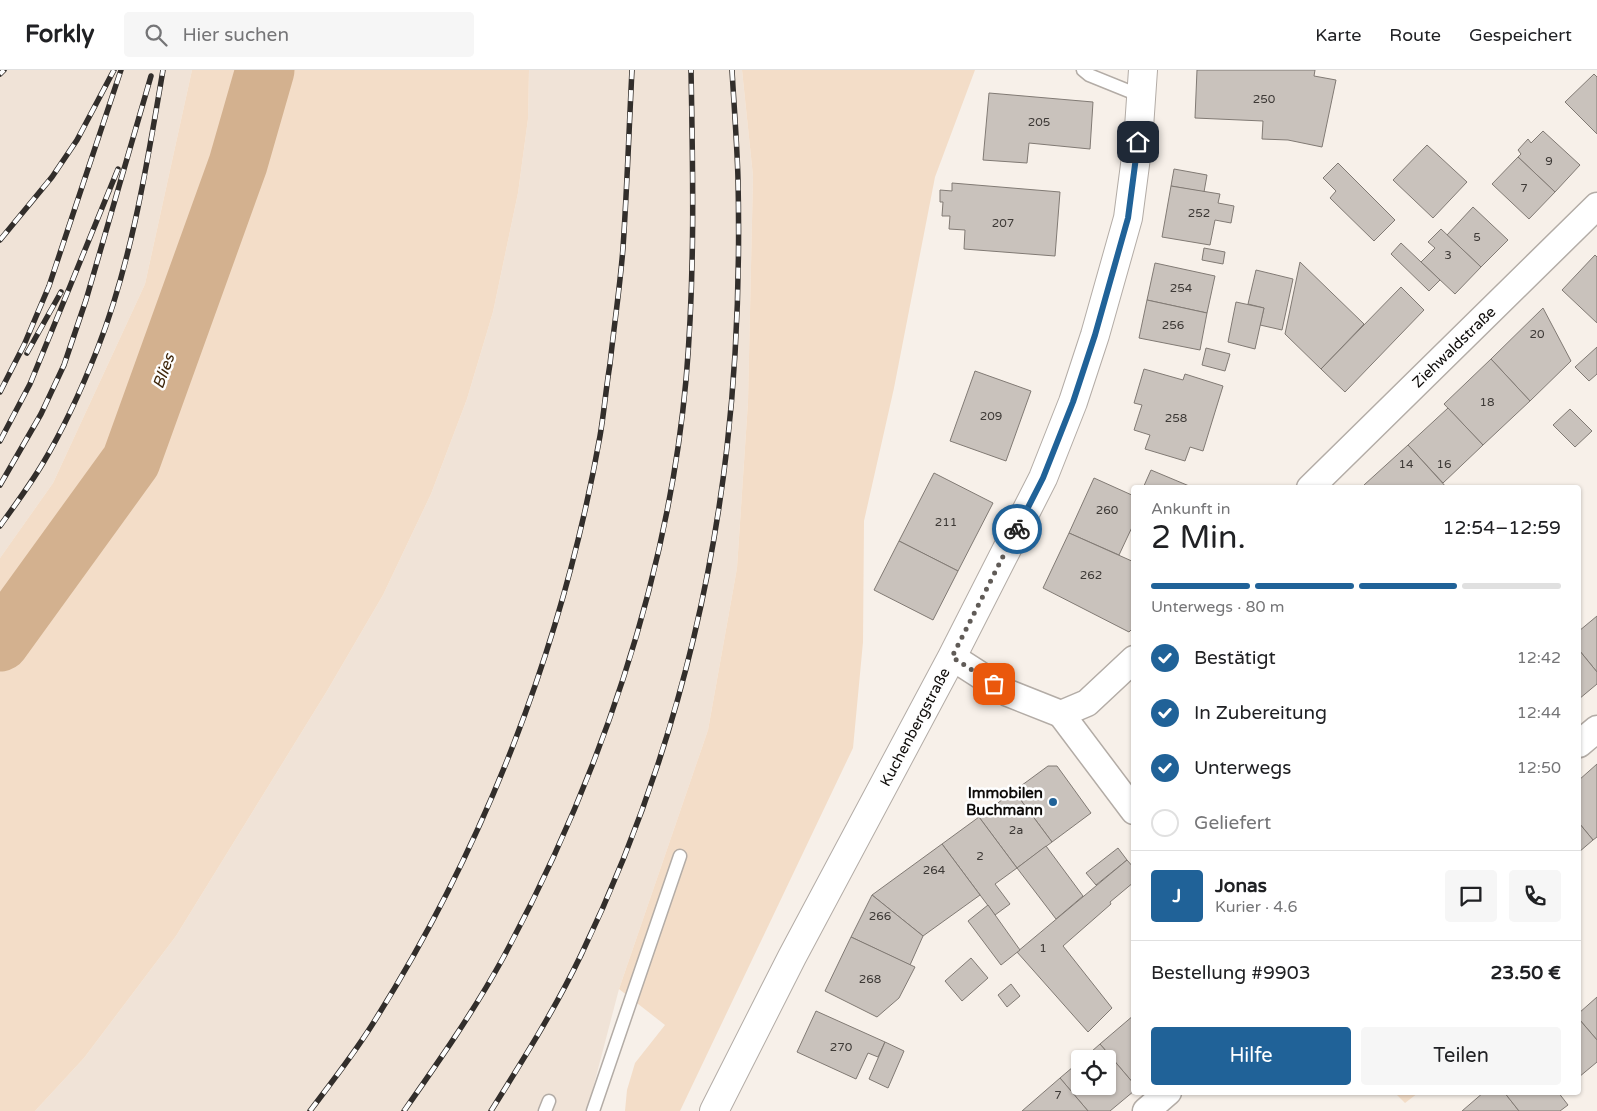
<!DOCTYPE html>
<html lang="de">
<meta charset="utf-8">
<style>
:root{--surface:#fff;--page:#f6f6f6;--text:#202124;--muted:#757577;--line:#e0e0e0;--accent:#206298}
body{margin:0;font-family:"Varela Round",sans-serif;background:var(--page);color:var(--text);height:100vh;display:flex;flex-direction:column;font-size:19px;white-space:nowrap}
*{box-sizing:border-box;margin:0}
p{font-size:16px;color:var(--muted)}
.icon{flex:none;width:28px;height:28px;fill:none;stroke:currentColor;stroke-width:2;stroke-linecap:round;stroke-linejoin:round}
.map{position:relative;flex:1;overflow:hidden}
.sheet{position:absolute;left:1131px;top:415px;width:450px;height:610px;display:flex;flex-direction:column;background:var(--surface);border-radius:5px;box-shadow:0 1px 4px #0004}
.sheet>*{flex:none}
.tools{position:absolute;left:1071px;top:980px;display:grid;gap:10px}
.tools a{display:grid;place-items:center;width:45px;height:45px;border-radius:5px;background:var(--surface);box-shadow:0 1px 4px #0004;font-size:25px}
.pin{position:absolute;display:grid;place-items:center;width:42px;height:42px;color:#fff;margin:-21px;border-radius:10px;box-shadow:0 2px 8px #0006}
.courier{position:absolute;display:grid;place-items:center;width:50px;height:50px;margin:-25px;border:4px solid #206298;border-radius:50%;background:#fff;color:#222;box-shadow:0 1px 6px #0007}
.overview em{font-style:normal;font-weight:600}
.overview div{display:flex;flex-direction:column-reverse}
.overview{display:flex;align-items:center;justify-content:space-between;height:85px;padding:0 20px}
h1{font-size:32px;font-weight:600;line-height:38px}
.bar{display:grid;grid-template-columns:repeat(4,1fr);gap:8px 5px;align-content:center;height:60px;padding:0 20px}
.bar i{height:6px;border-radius:4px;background:var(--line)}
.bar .active{background:var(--accent)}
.bar p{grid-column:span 4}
.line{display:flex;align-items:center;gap:12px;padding:0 20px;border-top:1px solid var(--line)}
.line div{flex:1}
.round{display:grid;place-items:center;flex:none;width:52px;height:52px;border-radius:5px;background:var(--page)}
ol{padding:0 20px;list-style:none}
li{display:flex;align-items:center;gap:15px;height:55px}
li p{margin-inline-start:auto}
li .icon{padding:5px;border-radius:50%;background:var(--accent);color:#fff;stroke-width:4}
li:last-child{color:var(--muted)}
li i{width:28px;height:28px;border:2px solid var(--line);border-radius:50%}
.cta{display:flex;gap:10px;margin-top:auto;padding:10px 20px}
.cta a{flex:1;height:58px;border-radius:5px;background:var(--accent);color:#fff;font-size:20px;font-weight:600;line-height:58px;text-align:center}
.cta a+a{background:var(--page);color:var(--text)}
header{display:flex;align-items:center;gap:30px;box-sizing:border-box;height:70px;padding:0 25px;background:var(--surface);border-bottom:1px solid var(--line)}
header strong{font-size:24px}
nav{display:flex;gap:28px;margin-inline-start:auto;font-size:18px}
.search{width:350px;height:45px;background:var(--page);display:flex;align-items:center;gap:12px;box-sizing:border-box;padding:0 18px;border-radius:5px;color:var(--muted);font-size:19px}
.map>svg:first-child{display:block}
</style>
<header>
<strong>Forkly</strong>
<div class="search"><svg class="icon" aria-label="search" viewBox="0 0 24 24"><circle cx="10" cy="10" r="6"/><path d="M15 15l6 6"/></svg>Hier suchen</div>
<nav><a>Karte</a><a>Route</a><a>Gespeichert</a></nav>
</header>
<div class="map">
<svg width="1597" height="1041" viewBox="0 0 1597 1041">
<rect width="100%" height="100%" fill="#f7f0e9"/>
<g fill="#f0e3d7">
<path d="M 0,0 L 192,0 L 145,214 L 53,413 L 0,488 Z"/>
<path d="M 529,0 L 742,0 L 753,106 L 748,332 L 737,498 L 708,660 L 619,919 L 587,1041 L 35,1041 L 84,988 L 176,866 L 327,621 L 383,525 L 431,424 L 467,329 L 493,242 L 518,123 L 528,49 Z"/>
</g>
<g fill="#f3ddc8">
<path d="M 192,0 L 529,0 L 528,49 L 518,123 L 493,242 L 467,329 L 431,424 L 383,525 L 327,621 L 176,866 L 84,988 L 35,1041 L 0,1041 L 0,488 L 53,413 L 145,214 Z"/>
<path d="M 742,0 L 975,0 L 935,107 L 894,318 L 864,451 L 863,572 L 853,678 L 680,1041 L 625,1041 L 627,1020 L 635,993 L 665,955 L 619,919 L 708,660 L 737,498 L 748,332 L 753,106 Z"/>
<path d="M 1395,1023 L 1418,1023 L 1405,1033 Z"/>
</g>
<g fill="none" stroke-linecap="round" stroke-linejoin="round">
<path stroke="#d3b18f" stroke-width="59" d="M 0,572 L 131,391 L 238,94 L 265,0"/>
</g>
<g fill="#c9c2bc" stroke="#817a74">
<path d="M 1197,0 L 1315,0 L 1314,6 L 1336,10 L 1322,77 L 1288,70 L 1262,69 L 1263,51 L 1195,48 Z"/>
<path d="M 1594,4 L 1597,7 L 1597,64 L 1565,32 Z"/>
<path d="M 989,23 L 1093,32 L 1090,79 L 1029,73 L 1027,93 L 983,90 Z"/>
<path d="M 1543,61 L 1580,95 L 1555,122 L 1518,87 L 1521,84 L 1518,80 L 1528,69 L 1531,73 Z"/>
<path d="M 1427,75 L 1467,112 L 1433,148 L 1393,110 Z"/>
<path d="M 1518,87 L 1555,122 L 1529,149 L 1492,114 Z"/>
<path d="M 1338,93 L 1395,150 L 1374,171 L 1330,128 L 1336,121 L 1323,108 Z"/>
<path d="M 1174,99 L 1207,105 L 1204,122 L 1171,116 Z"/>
<path d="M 952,113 L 1060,122 L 1055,186 L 964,179 L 965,160 L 949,159 L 950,146 L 942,146 L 943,132 L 940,132 L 940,120 L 952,121 Z"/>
<path d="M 1171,116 L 1220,124 L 1218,133 L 1234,136 L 1231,153 L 1215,150 L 1210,175 L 1162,167 Z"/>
<path d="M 1473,137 L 1508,170 L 1481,197 L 1447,165 Z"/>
<path d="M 1441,159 L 1481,197 L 1455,224 L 1421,192 L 1435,178 L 1428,172 Z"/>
<path d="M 1401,173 L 1440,210 L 1429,221 L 1391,184 Z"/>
<path d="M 1204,178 L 1225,182 L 1223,194 L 1202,190 Z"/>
<path d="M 1595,185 L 1597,187 L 1597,253 L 1562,220 Z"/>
<path d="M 1300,192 L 1364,254 L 1321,299 L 1285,264 Z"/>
<path d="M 1155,193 L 1215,206 L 1207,243 L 1147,230 Z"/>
<path d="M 1256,200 L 1293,209 L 1282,260 L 1260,255 L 1264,238 L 1248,234 Z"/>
<path d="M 1401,217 L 1424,240 L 1345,322 L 1321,299 Z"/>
<path d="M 1147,230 L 1207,243 L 1200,280 L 1139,268 Z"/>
<path d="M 1236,232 L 1264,238 L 1255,279 L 1228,272 Z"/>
<path d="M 1543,238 L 1571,291 L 1530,331 L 1491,289 Z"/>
<path d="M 1597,277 L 1597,304 L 1589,311 L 1575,297 Z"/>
<path d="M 1206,278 L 1230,284 L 1225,301 L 1202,295 Z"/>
<path d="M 1491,289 L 1530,331 L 1483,375 L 1444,334 Z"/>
<path d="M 1144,299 L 1183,310 L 1185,304 L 1223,316 L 1203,381 L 1190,377 L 1185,391 L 1145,379 L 1150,365 L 1134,360 L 1142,335 L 1134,333 Z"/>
<path d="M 975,301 L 1031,321 L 1006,391 L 950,371 Z"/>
<path d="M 1448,338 L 1483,375 L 1443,413 L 1408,375 Z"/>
<path d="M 1570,339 L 1592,361 L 1575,377 L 1553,355 Z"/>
<path d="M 1408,375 L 1447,418 L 1366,418 L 1364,415 Z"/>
<path d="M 1151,400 L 1194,418 L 1143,418 Z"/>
<path d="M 934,403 L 993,433 L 958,501 L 899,471 Z"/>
<path d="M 1094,408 L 1134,426 L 1134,453 L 1119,485 L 1069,463 Z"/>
<path d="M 1069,463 L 1134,492 L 1134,557 L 1129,562 L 1043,518 Z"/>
<path d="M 899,471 L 958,501 L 933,550 L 874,520 Z"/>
<path d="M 1597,546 L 1597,602 L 1579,580 L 1579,561 Z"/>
<path d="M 1579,580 L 1597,602 L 1597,614 L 1579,629 Z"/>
<path d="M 1597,694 L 1597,767 L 1593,770 L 1579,753 L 1579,710 Z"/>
<path d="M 1048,696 L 1057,696 L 1091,743 L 1052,772 L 1014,721 Z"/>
<path d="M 1014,721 L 1052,772 L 1017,798 L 979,747 Z"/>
<path d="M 979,747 L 1017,798 L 995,814 L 1010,834 L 995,845 L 942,774 Z"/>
<path d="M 1579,753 L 1593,770 L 1579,782 Z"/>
<path d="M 942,774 L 980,825 L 923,866 L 872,825 Z"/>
<path d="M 1046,776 L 1083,826 L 1056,849 L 1017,798 Z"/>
<path d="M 1118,778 L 1127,790 L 1096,815 L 1086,803 Z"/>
<path d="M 1127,790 L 1134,798 L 1134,812 L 1110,832 L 1111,834 L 1063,876 L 1112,938 L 1088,962 L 1017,882 Z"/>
<path d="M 872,825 L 923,866 L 910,895 L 851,867 Z"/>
<path d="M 988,835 L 1020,880 L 1001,895 L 968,851 Z"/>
<path d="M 851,867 L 915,897 L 899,928 L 877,947 L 825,921 Z"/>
<path d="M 971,888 L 988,908 L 962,931 L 945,911 Z"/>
<path d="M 1011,914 L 1020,926 L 1007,937 L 998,925 Z"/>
<path d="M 1597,927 L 1597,970 L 1579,949 L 1579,943 Z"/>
<path d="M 816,941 L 885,972 L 878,987 L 868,983 L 856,1009 L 797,982 Z"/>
<path d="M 1134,945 L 1134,1014 L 1100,974 Z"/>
<path d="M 1579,949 L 1597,970 L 1597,992 L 1579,1007 Z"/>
<path d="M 885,972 L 904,981 L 888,1018 L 869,1009 Z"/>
<path d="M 1100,974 L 1134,1014 L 1134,1021 L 1110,1041 L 1088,1041 L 1060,1008 L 1080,991 L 1080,1016 L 1108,1016 L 1108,989 L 1083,989 Z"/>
<path d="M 1060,1008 L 1088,1041 L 1022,1041 Z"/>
<path d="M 1484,1022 L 1504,1022 L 1519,1041 L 1462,1041 Z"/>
<path d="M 1504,1022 L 1558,1022 L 1568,1035 L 1560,1041 L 1519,1041 Z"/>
</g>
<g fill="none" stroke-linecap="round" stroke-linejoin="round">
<defs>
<g id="service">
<path d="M 1083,0 L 1089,5 L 1141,26"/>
<path d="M 545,1041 L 549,1031"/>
<path d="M 593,1041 L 680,786"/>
</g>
<g id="minor">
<path d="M 1310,418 L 1597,136"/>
<path d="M 952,587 L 1008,623 L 1061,644 L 1087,633 L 1134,589"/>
<path d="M 1061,644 L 1134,741"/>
<path d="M 1579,674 L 1597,659"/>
<path d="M 1146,1041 L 1168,1022"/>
</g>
<path id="secondary" d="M 714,1041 L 792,887 L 952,587 L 1043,408 L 1073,332 L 1095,265 L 1128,148 L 1138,72 L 1143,0"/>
</defs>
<use href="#service" stroke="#b3aca6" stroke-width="15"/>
<use href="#minor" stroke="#b3aca6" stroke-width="29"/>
<use href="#secondary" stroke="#b3aca6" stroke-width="30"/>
<use href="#service" stroke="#fff" stroke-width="12"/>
<use href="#minor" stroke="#fff" stroke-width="26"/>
<use href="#secondary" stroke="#fff" stroke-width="28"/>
<defs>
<g id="rail">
<path d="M 0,4 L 4,0"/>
<path d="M 0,170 L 52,107 L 77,70 L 114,0"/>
<path d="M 27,283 L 61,222"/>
<path d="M 0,322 L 24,275 L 49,216 L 121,0"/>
<path d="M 0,371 L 30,314 L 118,99"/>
<path d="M 0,415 L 41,344 L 64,295 L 86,230 L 151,6"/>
<path d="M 0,456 C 15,435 30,415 43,393 C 64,358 82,318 97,280 C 132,191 147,94 163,0"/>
<path d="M 310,1041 C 331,1013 353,985 372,955 C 485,776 563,575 600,366 C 604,343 606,318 610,294 C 614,256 620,217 623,178 C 627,119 629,59 632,0"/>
<path d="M 404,1041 C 439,991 474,941 503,888 C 598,712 668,510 686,310 C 695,207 693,103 691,0"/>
<path d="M 491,1041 C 523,990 555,939 581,885 C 658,725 707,553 727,377 C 737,289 740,198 738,109 C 737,73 734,36 732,0"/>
</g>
</defs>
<use href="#rail" stroke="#322e2b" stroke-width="5.5"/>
<use href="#rail" stroke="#fefefe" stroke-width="4" stroke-dasharray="11" stroke-linecap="butt"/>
</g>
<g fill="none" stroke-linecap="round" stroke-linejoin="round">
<path stroke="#605b57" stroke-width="5" stroke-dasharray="0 9" d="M 994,614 L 952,587 L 1017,459"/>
<path stroke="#206298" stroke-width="6" d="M 1017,459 L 1043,408 L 1073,332 L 1095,265 L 1128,148 L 1138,72"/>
</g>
<circle fill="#206298" stroke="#fefefe" stroke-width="2" cx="1053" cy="732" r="5"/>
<g text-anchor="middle" stroke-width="5" stroke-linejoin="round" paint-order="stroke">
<g font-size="12" fill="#3d3936">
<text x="1264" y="33">250</text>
<text x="1039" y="56">205</text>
<text x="1549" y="95">9</text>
<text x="1524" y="122">7</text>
<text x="1199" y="147">252</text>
<text x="1003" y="157">207</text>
<text x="1477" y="171">5</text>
<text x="1448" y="189">3</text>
<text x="1181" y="222">254</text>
<text x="1173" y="259">256</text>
<text x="1537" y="268">20</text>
<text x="1487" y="336">18</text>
<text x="991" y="350">209</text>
<text x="1176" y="352">258</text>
<text x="1406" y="398">14</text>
<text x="1444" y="398">16</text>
<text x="1107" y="444">260</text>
<text x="946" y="456">211</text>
<text x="1091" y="509">262</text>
<text x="1016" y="764">2a</text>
<text x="980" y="790">2</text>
<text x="934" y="804">264</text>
<text x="880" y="850">266</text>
<text x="1043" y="882">1</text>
<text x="870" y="913">268</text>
<text x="841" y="981">270</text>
<text x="1058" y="1029">7</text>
</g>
<g font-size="15" fill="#0e0b09" stroke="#fefefe">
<text transform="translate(1454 277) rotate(-44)" y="5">Ziehwaldstraße</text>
<text transform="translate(915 657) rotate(-62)" y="5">Kuchenbergstraße</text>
</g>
<g font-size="15" font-weight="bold" fill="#0e0b09" stroke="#fefefe" text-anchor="end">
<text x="1043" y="728">Immobilen<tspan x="1043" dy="17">Buchmann</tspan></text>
</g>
<g font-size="16" font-style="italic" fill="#40280c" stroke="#fefefe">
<text transform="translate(163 301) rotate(-70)" y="6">Blies</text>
</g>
</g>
</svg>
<div class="tools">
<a><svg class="icon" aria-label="locate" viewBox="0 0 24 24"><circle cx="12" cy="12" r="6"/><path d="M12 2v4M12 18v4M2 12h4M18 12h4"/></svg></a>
</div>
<div class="pin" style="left:994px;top:614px;background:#ea580c"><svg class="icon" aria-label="bag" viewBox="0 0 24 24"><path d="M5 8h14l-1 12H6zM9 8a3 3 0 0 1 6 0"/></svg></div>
<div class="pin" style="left:1138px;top:72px;background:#1f2937"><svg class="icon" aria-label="home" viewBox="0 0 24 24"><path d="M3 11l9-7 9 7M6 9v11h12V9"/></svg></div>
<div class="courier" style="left:1017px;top:459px"><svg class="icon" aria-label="bike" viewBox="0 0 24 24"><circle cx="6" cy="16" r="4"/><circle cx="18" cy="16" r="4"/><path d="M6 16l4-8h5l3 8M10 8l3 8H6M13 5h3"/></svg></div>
<section class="sheet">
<div class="overview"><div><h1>2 Min.</h1><p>Ankunft in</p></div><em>12:54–12:59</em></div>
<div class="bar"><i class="active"></i><i class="active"></i><i class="active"></i><i></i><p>Unterwegs · 80 m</p></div>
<ol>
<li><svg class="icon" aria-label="check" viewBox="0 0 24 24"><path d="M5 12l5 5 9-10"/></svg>Bestätigt<p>12:42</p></li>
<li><svg class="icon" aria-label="check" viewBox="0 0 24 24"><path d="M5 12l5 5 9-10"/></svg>In Zubereitung<p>12:44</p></li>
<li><svg class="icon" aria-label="check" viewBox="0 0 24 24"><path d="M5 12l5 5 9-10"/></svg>Unterwegs<p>12:50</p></li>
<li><i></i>Geliefert</li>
</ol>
<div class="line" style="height:90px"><b class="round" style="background:var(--accent);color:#fff">J</b><div><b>Jonas</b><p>Kurier · 4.6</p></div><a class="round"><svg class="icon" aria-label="chat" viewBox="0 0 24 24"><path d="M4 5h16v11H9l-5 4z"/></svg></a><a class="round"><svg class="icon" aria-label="phone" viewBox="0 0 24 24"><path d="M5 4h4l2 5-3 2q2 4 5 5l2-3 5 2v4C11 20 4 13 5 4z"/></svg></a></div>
<div class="line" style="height:65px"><div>Bestellung #9903</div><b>23.50 €</b></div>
<div class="cta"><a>Hilfe</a><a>Teilen</a></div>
</section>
</div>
